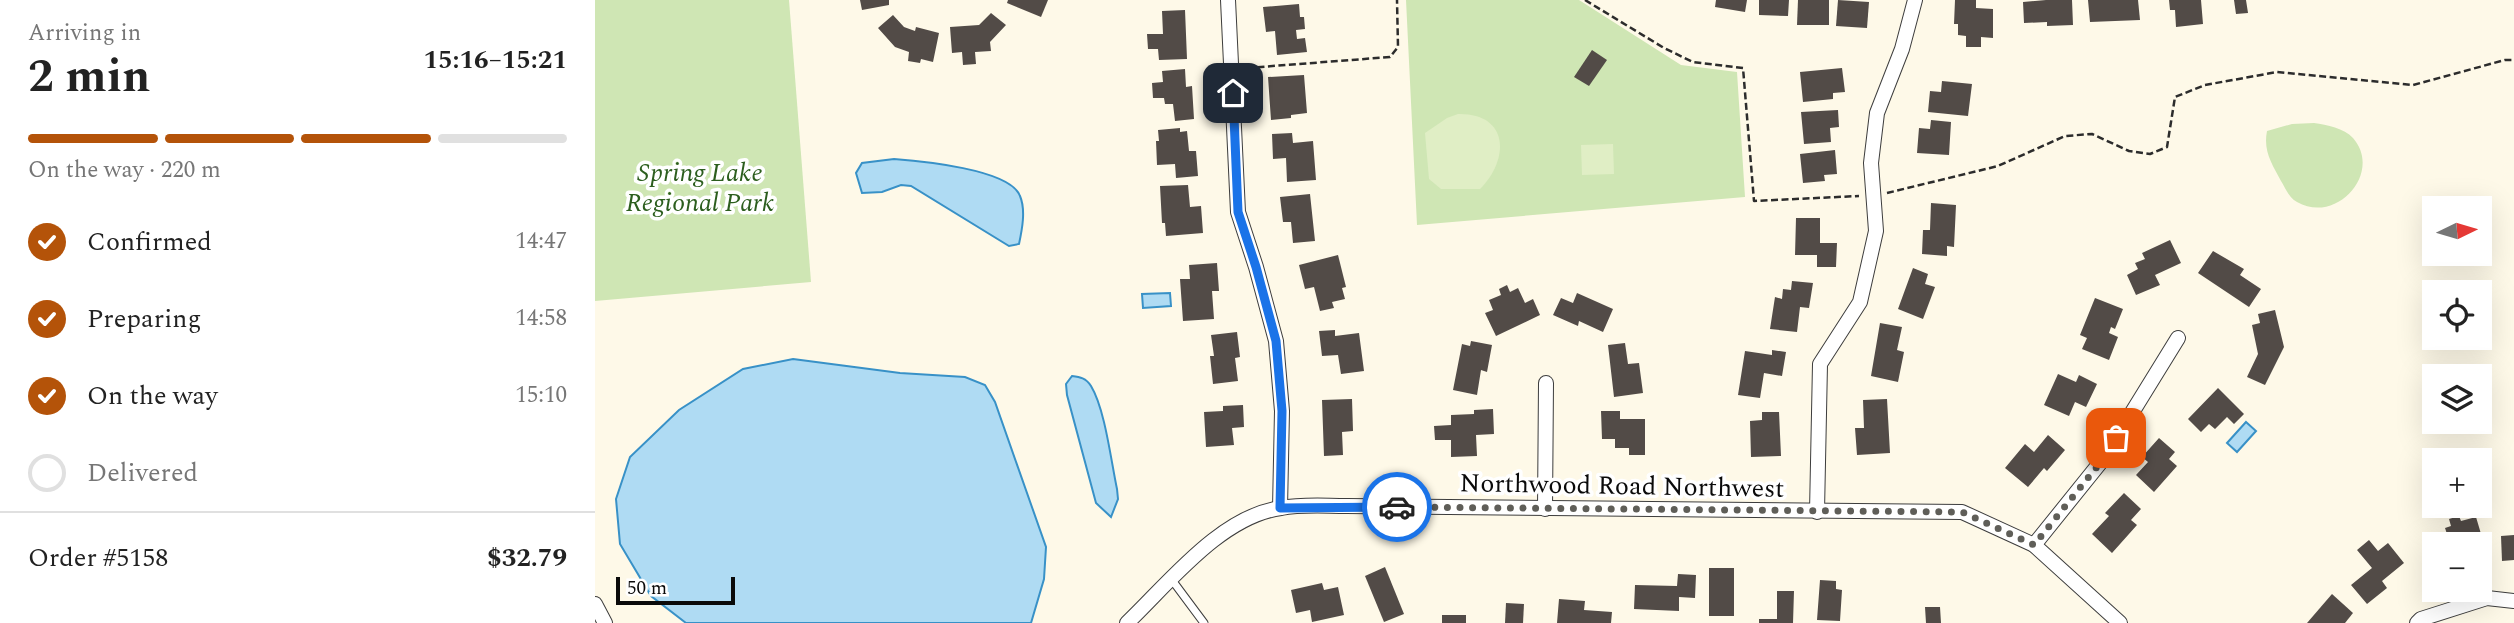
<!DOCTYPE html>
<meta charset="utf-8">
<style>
:root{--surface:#fff;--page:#f6f6f6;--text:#222;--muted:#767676;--line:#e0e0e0;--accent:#b45309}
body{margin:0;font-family:Spectral,serif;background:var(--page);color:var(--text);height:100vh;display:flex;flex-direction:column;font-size:26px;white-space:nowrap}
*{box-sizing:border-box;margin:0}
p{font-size:23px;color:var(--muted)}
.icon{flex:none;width:38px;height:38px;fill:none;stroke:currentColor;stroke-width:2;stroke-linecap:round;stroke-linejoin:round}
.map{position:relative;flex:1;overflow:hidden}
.sheet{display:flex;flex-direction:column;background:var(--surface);width:595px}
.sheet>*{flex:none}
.needle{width:46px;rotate:85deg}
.controls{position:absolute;left:1827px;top:196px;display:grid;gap:14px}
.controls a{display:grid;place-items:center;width:70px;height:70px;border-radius:0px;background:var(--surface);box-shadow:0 7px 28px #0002;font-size:35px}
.scale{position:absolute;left:21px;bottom:18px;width:119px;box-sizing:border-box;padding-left:7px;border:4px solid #0a0a0a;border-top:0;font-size:19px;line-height:24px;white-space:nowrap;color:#0a0a0a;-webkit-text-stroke:5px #fff;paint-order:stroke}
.pin{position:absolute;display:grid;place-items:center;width:60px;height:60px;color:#fff;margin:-30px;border-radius:14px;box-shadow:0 4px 10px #0006}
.courier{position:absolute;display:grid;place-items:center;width:70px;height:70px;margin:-35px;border:5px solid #1a73e8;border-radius:50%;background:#fff;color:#222;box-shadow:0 2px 9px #0007}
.headline em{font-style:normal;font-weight:700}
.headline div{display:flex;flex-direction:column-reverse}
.headline{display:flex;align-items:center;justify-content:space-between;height:119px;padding:0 28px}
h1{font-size:46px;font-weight:700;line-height:52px}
.bar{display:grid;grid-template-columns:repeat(4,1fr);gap:10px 7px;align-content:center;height:84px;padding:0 28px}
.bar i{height:9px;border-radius:5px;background:var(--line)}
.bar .active{background:var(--accent)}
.bar p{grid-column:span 4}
.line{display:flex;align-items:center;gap:18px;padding:0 28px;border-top:2px solid var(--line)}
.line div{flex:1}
ol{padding:0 28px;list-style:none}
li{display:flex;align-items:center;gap:21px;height:77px}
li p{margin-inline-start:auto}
li .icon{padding:7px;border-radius:50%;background:var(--accent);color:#fff;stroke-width:4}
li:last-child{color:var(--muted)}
li i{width:38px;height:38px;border:4px solid var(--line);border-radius:50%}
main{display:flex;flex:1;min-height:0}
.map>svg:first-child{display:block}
</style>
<main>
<section class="sheet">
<div class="headline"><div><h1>2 min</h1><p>Arriving in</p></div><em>15:16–15:21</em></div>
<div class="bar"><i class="active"></i><i class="active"></i><i class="active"></i><i></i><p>On the way · 220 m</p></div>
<ol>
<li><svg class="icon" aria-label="check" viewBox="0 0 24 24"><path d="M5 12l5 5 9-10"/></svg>Confirmed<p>14:47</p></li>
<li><svg class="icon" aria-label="check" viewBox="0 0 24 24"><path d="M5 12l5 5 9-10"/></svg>Preparing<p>14:58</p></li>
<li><svg class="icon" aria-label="check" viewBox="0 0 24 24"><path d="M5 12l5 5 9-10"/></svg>On the way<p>15:10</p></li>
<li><i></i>Delivered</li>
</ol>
<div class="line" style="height:91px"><div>Order #5158</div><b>$32.79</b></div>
</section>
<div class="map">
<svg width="1919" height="623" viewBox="0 0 1919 623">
<rect width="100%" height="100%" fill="#fef9e8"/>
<g fill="#cfe6b4">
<path d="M 0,0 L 194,0 L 216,282 L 0,301 Z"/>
<path d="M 811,0 L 984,0 L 1086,65 L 1142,72 L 1150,197 L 822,225 Z"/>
<path d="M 1719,123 C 1732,125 1749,128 1758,138 C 1788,172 1742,225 1702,202 C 1694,198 1691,189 1686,181 C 1677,164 1668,151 1672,131 L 1697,124 Z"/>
</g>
<g fill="#e0eec5">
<path d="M 863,114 C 914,113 915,159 885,189 L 846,189 L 834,179 L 830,133 L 852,118 Z"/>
<path d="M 1018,144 L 1019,174 L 987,175 L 986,145 Z"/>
</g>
<g fill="#afdbf3" stroke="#3891c7" stroke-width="2">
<path d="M 299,159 C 325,161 415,169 425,196 C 431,210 427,230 424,244 L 414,246 L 316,186 L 306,185 L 287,192 L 267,193 L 261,173 L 267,163 Z"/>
<path d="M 575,293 L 576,306 L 548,308 L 547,294 Z"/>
<path d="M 198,359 L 305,373 L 370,377 L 390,385 L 400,402 L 451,547 L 449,579 L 436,623 L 91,623 L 56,596 L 25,544 L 21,499 L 35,457 L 84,410 L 148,369 Z"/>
<path d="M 477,376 C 485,377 491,378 496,386 C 510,409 516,461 522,489 L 523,499 L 516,517 L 501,503 L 472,395 L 471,384 Z"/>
<path d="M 1651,422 L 1661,431 L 1642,452 L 1632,443 Z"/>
</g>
<g fill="#524b47">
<path d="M 265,0 L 294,0 L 294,5 L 267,10 Z"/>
<path d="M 413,0 L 453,0 L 446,17 L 412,3 Z"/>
<path d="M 1121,0 L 1152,0 L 1150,12 L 1120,7 Z"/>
<path d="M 1164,0 L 1194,0 L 1193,16 L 1164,15 Z"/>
<path d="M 1203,0 L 1234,0 L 1234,25 L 1202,25 Z"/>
<path d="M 1243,0 L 1274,2 L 1272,28 L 1241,26 Z"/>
<path d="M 1360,0 L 1381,0 L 1381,8 L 1398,9 L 1398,38 L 1386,37 L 1386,47 L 1371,47 L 1371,36 L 1363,35 L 1363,24 L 1359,24 Z"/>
<path d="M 1451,0 L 1477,0 L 1478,25 L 1452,26 L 1452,22 L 1429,23 L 1428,2 Z"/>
<path d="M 1493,0 L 1543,0 L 1545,20 L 1495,22 Z"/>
<path d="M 1574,0 L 1606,0 L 1608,24 L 1581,27 L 1580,10 L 1575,10 Z"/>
<path d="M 1639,0 L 1651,0 L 1653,13 L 1641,14 Z"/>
<path d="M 704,4 L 705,17 L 709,17 L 710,29 L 701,30 L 702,39 L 710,38 L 712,52 L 682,55 L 680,31 L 671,32 L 668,7 Z"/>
<path d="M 590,10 L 592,59 L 564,60 L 563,49 L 553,49 L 552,34 L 568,34 L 567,11 Z"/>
<path d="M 396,13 L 411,25 L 395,42 L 396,51 L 380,52 L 381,64 L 368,65 L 367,52 L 357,53 L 355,27 L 384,25 Z"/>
<path d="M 298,15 L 309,27 L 320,31 L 321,27 L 344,33 L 338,62 L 326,59 L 325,63 L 313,61 L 314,52 L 300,47 L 283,28 Z"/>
<path d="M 997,50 L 1012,60 L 994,86 L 979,77 Z"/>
<path d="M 1247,68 L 1250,92 L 1238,93 L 1238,99 L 1208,102 L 1205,72 Z"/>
<path d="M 590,69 L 591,87 L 597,86 L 599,119 L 580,121 L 578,104 L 570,104 L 569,98 L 558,98 L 557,83 L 568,82 L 567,71 Z"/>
<path d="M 709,75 L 712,113 L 696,115 L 696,118 L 676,120 L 673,77 Z"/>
<path d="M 1347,81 L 1377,84 L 1373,116 L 1333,112 L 1335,91 L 1346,92 Z"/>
<path d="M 1243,110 L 1244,127 L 1235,128 L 1236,142 L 1209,144 L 1206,112 Z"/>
<path d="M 1336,120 L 1356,122 L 1354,155 L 1322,153 L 1324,128 L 1335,129 Z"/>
<path d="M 585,128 L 585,132 L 592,131 L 594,151 L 601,151 L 603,176 L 581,178 L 580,164 L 562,165 L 561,141 L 564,141 L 563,130 Z"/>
<path d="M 697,133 L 698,143 L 718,141 L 721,180 L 692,182 L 691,158 L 678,159 L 677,134 Z"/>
<path d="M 1240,150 L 1242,174 L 1229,175 L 1230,181 L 1208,183 L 1205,154 Z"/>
<path d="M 593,185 L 595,207 L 606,206 L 608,233 L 571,236 L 570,223 L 567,223 L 565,186 Z"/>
<path d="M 715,194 L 720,241 L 698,243 L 696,222 L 688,222 L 685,197 Z"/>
<path d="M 1336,203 L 1361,205 L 1359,247 L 1352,246 L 1352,256 L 1327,254 L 1328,230 L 1335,230 Z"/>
<path d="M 1201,218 L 1225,218 L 1225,243 L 1242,243 L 1241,267 L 1222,267 L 1222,255 L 1200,255 Z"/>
<path d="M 1575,240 L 1586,263 L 1560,275 L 1565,285 L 1541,295 L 1532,275 L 1543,269 L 1540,263 L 1550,259 L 1547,253 Z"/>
<path d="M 1618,251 L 1649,269 L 1645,275 L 1666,289 L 1654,307 L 1603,273 Z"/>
<path d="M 743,255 L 751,287 L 747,288 L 750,299 L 737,302 L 739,308 L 725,311 L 719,287 L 710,289 L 704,265 Z"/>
<path d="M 622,263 L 624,291 L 617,291 L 619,319 L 588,321 L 585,279 L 595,279 L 594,265 Z"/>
<path d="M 1318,268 L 1333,274 L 1330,284 L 1340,287 L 1328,319 L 1303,309 Z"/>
<path d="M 1197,281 L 1218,283 L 1214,308 L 1205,307 L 1202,332 L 1175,329 L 1180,297 L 1187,299 L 1188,289 L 1196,290 Z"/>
<path d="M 912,285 L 915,292 L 923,288 L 930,303 L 938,299 L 945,315 L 901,336 L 890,313 L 898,310 L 894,300 L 906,295 L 904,289 Z"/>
<path d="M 982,293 L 1018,309 L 1008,332 L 984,321 L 983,326 L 958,315 L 966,298 L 978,303 Z"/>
<path d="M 1500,298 L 1528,309 L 1520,329 L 1516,327 L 1514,333 L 1523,337 L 1514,360 L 1487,349 L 1492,338 L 1485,335 Z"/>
<path d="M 1680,310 L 1689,347 L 1670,385 L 1652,377 L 1663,354 L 1657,325 L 1665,323 L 1663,314 Z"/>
<path d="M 1285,323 L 1307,327 L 1302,350 L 1309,352 L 1303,382 L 1276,376 Z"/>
<path d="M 740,330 L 740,336 L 764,333 L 769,371 L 746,374 L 743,355 L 727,356 L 724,331 Z"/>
<path d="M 642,332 L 645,357 L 640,358 L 643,381 L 618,384 L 615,356 L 619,356 L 616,335 Z"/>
<path d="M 876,341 L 897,345 L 892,372 L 886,370 L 882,395 L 858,390 L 867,344 L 875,346 Z"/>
<path d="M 1030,343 L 1033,364 L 1044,363 L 1048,393 L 1019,397 L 1013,345 Z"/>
<path d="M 1177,350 L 1191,352 L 1187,376 L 1169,373 L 1165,398 L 1143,395 L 1150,351 L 1177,355 Z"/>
<path d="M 1463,374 L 1481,382 L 1484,375 L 1502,384 L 1491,407 L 1480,402 L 1474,416 L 1449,405 Z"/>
<path d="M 1623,388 L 1649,414 L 1639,424 L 1632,417 L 1620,429 L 1614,424 L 1606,432 L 1593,419 Z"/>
<path d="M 757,399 L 758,431 L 747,432 L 748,455 L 729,456 L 727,400 Z"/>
<path d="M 1292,399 L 1295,453 L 1262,455 L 1260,428 L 1269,428 L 1268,400 Z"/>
<path d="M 648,405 L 649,427 L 637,428 L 639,445 L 611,447 L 609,412 L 628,411 L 628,406 Z"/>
<path d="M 898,409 L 899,434 L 881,435 L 882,456 L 856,457 L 856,440 L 840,440 L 839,426 L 856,425 L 856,415 L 879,414 L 879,410 Z"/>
<path d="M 1006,411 L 1025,411 L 1025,419 L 1050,419 L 1050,455 L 1034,455 L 1034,448 L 1020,448 L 1020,439 L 1007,439 Z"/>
<path d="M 1167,412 L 1184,412 L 1186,456 L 1156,457 L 1155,421 L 1167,420 Z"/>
<path d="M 1453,435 L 1470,450 L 1452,471 L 1449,468 L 1433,487 L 1410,468 L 1430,444 L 1439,452 Z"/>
<path d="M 1564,438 L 1580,452 L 1574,459 L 1582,466 L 1559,492 L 1541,475 L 1553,462 L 1547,457 Z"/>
<path d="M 1529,493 L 1546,509 L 1536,520 L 1542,525 L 1517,553 L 1497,534 L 1514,516 L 1510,513 Z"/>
<path d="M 1864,516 L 1866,521 L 1881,517 L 1889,544 L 1837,544 L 1836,539 L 1852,534 L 1850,528 L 1856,526 L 1854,519 Z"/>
<path d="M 1919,535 L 1919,560 L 1907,561 L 1906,536 Z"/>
<path d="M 1774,540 L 1783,551 L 1793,543 L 1809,563 L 1787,581 L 1792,588 L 1772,604 L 1756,585 L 1777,568 L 1762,550 Z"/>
<path d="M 790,567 L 809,614 L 789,622 L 770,576 Z"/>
<rect x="1114" y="568" width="25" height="48"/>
<path d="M 1083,574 L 1101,575 L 1100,598 L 1084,597 L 1084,611 L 1039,609 L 1040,585 L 1082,586 Z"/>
<path d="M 1225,580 L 1241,581 L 1241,589 L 1247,590 L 1245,621 L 1222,620 Z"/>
<path d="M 727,583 L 729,590 L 743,587 L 749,615 L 717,622 L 715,610 L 701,613 L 696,590 Z"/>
<path d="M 1182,591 L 1199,591 L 1198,623 L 1164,623 L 1164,619 L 1182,619 Z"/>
<path d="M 1737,594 L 1758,613 L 1750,623 L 1712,623 Z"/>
<path d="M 964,599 L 990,601 L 989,610 L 1017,612 L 1016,623 L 962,623 Z"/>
<path d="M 911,603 L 929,604 L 928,623 L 910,623 Z"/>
<path d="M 1330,607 L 1345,607 L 1346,623 L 1331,623 Z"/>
<rect x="847" y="615" width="24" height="8"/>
</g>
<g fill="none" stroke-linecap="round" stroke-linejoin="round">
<defs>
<path id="service" d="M 577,580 L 609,623"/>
<g id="minor">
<path d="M 633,0 L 643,212 L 661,267 L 681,341 L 687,411 L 685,508"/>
<path d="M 950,509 L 951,383"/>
<path d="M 1222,512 L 1225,364 L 1265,302 L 1281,231 L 1276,163 L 1282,113 L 1307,49 L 1320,0"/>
<path d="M 1439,545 L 1509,458 L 1583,338"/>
<path d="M 0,604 L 10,623"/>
<path d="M 532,623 C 574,583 626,516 686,508 C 707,504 730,506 751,506 L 1367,512 L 1439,545 L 1525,623"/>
<path d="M 1822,623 L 1826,619 L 1892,598 L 1919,601"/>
</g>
</defs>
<use href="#service" stroke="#3d3d3d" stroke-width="9"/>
<use href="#minor" stroke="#3d3d3d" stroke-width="16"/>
<g stroke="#2c2c2c" stroke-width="2.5" stroke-dasharray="7 3.5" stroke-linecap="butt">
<path d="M 990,0 L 1069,48 L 1098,62 L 1148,68 L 1159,201 L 1264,196"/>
<path d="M 652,68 L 795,57 L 803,47 L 802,0"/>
<path d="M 1292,193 L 1403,166 L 1470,136 L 1497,134 L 1534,151 L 1555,154 L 1572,147 L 1580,97 L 1610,85 L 1682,72 L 1818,85 L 1910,60 L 1919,60"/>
</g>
<use href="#service" stroke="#fff" stroke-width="7"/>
<use href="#minor" stroke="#fff" stroke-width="14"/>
</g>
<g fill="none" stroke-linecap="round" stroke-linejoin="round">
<path stroke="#5f5e58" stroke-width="7" stroke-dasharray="0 12.6" d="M 802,507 L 1367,512 L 1439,545 L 1509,458 L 1521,438"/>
<path stroke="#1a73e8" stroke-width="9" d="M 638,93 L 643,212 L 661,267 L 681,341 L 687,411 L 685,508 L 802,507"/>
</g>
<g text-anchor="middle" stroke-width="7" stroke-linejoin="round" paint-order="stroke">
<g font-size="26" font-style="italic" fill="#2c5e1e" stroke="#fff">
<text x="105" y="181">Spring Lake<tspan x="105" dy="30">Regional Park</tspan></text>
</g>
<g font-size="26" fill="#0a0a0a" stroke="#fff">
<text transform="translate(1027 485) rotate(1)" y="9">Northwood Road Northwest</text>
</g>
</g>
</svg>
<div class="controls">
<a><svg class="needle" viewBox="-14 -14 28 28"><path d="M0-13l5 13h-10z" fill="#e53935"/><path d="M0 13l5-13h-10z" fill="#767676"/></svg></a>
<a><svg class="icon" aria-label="locate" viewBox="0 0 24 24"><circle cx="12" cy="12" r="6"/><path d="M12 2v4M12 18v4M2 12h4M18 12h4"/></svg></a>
<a><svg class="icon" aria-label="layers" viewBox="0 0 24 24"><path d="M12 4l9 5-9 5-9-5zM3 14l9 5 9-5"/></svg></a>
<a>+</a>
<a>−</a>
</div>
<div class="scale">50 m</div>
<div class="pin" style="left:1521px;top:438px;background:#ea580c"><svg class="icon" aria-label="bag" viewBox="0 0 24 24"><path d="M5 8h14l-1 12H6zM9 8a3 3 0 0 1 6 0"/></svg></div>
<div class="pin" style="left:638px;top:93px;background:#1f2937"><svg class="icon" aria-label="home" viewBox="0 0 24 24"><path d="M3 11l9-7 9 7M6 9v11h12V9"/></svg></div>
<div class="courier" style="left:802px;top:507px"><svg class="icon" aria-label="car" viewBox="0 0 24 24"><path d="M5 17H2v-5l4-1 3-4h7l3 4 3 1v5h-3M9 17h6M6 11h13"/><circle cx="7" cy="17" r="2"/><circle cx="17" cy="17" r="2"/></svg></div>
</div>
</main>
